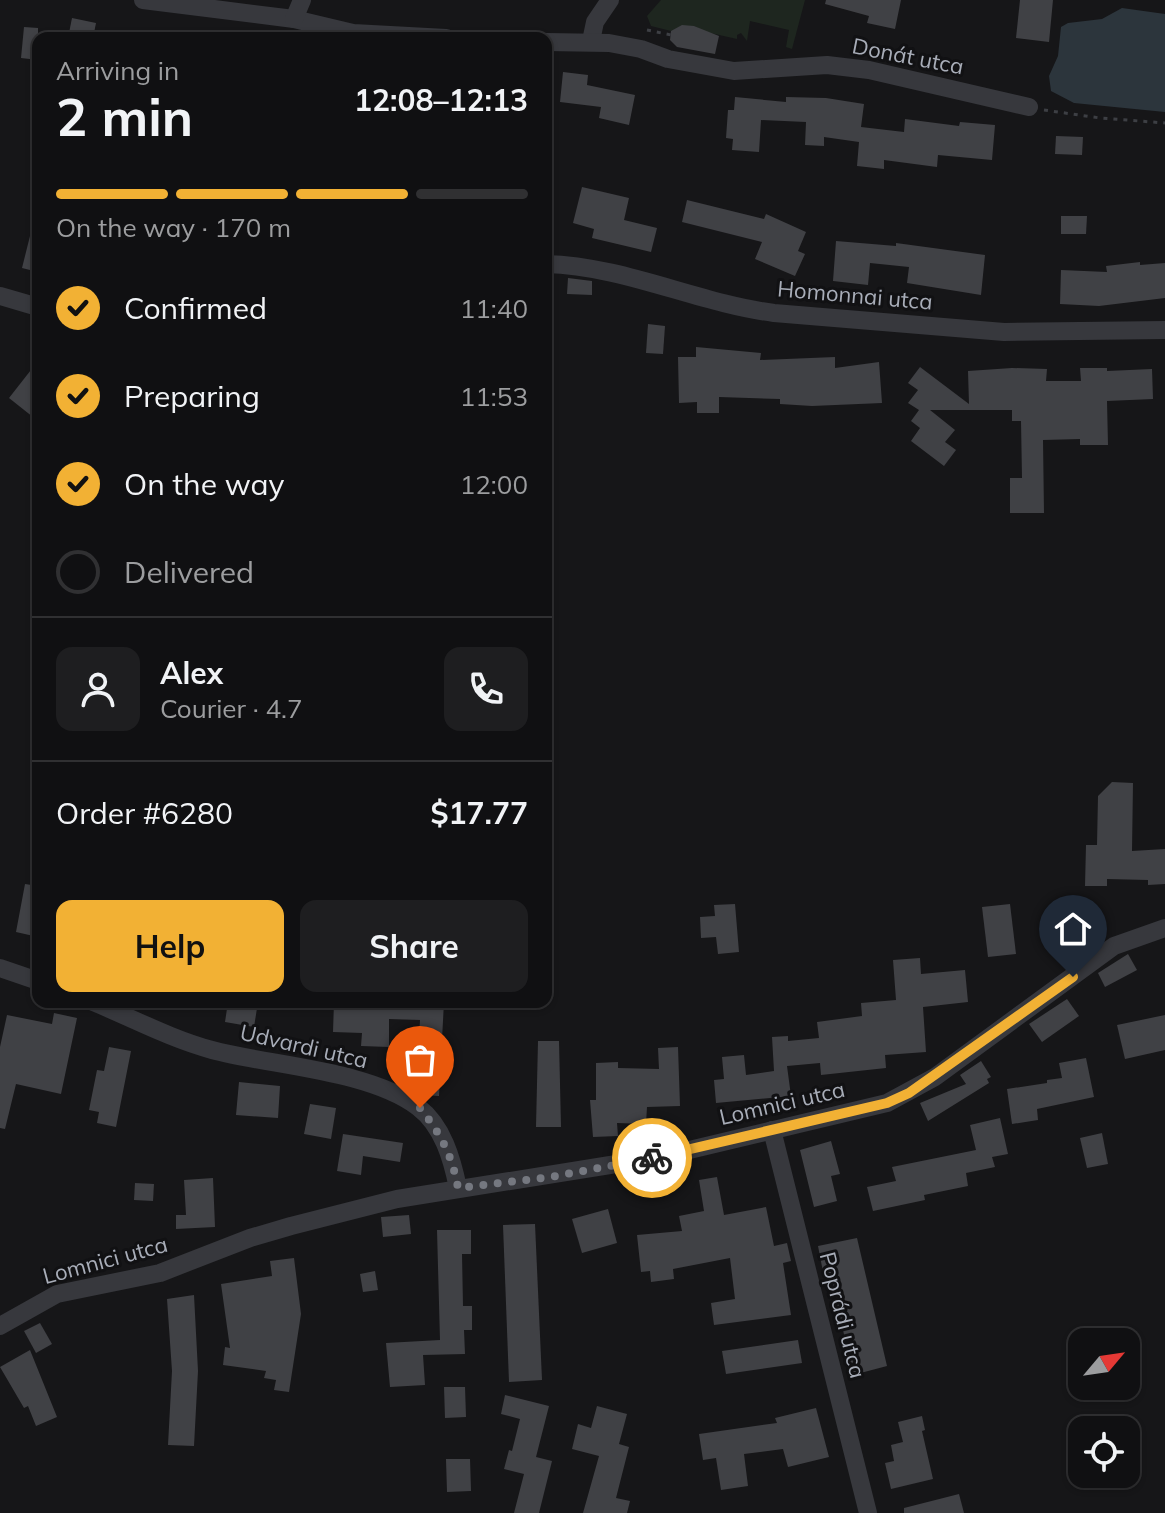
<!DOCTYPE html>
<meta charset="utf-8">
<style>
:root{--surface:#101012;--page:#1e1e20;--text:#f1f3f6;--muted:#9c9d9f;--line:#303032;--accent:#f2b134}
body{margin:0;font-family:Mulish,sans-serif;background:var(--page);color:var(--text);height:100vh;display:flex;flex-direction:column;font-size:30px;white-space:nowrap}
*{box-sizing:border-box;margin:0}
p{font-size:26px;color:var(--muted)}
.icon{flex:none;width:44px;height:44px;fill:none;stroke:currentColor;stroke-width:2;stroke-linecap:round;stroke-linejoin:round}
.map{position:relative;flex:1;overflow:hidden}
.drawer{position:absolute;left:32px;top:32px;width:520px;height:976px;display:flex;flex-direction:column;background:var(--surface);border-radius:16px;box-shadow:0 2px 6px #0004,0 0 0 2px var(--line)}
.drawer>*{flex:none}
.needle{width:52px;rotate:61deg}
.buttons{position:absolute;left:1068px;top:1328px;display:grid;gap:16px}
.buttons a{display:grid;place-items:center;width:72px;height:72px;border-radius:16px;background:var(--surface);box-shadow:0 2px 6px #0004,0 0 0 2px var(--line);font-size:40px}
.pin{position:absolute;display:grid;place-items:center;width:68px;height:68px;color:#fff;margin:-82px -34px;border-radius:50% 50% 50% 0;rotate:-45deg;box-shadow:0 0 8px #0007}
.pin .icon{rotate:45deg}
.courier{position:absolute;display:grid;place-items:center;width:80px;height:80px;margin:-40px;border:6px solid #f2b134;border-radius:50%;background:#fff;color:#222;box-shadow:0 2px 10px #0007}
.headline em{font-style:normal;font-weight:700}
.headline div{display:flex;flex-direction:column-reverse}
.headline{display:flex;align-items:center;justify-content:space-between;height:136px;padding:0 24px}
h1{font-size:52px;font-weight:700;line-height:60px}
.bar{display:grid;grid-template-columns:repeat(4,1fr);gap:12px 8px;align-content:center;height:96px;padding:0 24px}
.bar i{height:10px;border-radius:6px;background:var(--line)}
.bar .on{background:var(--accent)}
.bar p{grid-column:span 4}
.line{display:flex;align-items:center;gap:20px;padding:0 24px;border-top:2px solid var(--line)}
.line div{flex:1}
.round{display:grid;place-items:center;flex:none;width:84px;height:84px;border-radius:16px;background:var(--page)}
ol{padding:0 24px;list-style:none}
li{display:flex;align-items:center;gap:24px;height:88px}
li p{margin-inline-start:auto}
li .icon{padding:8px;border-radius:50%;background:var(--accent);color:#111;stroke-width:4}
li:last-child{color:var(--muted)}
li i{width:44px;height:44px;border:4px solid var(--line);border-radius:50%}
.primary-button{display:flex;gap:16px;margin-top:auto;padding:16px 24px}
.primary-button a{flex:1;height:92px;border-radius:16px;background:var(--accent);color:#111;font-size:32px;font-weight:700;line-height:92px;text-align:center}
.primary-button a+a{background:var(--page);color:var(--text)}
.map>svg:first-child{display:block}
</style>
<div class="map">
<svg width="1165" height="1513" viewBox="0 0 1165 1513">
<rect width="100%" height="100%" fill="#161618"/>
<path fill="#1e261f" d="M 661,0 L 805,0 L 792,49 L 786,47 L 789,30 L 750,21 L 747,41 L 741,33 L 737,35 L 737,39 L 706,32 L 694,26 L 671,31 L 651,26 L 647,16 Z"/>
<path fill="#2c353c" d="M 1122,8 L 1165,14 L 1165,112 L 1074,103 L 1051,91 L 1049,76 L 1058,56 L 1061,27 L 1068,23 L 1102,19 Z"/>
<g fill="#404145">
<path d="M 826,0 L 901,0 L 895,29 L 867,23 L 869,16 L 825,4 Z"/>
<path d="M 1020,0 L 1053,0 L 1049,42 L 1016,38 Z"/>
<path d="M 72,18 L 96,23 L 93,38 L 68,38 Z"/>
<path d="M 682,25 L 694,26 L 719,36 L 715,54 L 677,47 L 670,40 L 671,31 Z"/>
<path d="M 24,27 L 38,28 L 38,60 L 21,58 Z"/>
<path d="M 563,72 L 588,75 L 587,85 L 635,95 L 629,125 L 599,118 L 601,107 L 560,102 Z"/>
<path d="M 735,97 L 786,102 L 786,97 L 826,98 L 864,104 L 861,127 L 904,132 L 905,119 L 959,126 L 960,122 L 995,125 L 992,160 L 938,155 L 937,167 L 884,160 L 884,169 L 857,166 L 859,142 L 824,137 L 824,146 L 805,145 L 806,122 L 761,120 L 759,152 L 732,150 L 733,139 L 726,138 L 728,110 L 734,110 Z"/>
<path d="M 1056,136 L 1083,137 L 1082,155 L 1055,154 Z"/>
<path d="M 582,187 L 629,198 L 624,220 L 657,228 L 651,252 L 592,238 L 594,229 L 573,223 Z"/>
<path d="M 687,200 L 764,219 L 766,214 L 806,232 L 798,251 L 805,254 L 795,276 L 755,259 L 762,242 L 682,222 Z"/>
<path d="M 1061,216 L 1087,216 L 1086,234 L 1061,234 Z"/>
<path d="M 33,224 L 38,225 L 38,272 L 22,268 Z"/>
<path d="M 836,241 L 896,246 L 896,243 L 985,255 L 981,295 L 907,283 L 909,267 L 870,263 L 868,285 L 833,281 Z"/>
<path d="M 1140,262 L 1140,265 L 1165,263 L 1165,298 L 1099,306 L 1060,304 L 1061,270 L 1107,272 L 1106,266 Z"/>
<path d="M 568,278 L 592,281 L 592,295 L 567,294 Z"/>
<path d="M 648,324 L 665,326 L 663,354 L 646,353 Z"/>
<path d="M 696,347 L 761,353 L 760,360 L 835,357 L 835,368 L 879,362 L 882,403 L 812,406 L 780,404 L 780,399 L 719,397 L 719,413 L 697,413 L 697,402 L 679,403 L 678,357 L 696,357 Z"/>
<path d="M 38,361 L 38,421 L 9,398 Z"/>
<path d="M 920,367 L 969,404 L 968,371 L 1012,368 L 1047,369 L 1046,381 L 1081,381 L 1080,368 L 1107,368 L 1107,371 L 1152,369 L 1153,399 L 1107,401 L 1108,445 L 1080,445 L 1080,439 L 1043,440 L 1044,513 L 1010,513 L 1010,478 L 1022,478 L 1021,421 L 1012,421 L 1012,410 L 930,410 L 955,430 L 945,442 L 956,450 L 944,466 L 911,441 L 920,428 L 911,421 L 919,410 L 908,403 L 918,390 L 908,383 Z"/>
<path d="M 1112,782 L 1133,783 L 1132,851 L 1165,849 L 1165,884 L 1148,885 L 1148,880 L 1107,879 L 1107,886 L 1085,886 L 1086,845 L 1097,845 L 1098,796 Z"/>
<path d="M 25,884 L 38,886 L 38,937 L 16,932 Z"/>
<path d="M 735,904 L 739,952 L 718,954 L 716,937 L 701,938 L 700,917 L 715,916 L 714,905 Z"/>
<path d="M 1010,904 L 1016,954 L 988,957 L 982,907 Z"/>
<path d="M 1128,954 L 1137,970 L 1105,987 L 1098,973 Z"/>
<path d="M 920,958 L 921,974 L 965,970 L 968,1002 L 923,1007 L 926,1052 L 885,1055 L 886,1068 L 821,1075 L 820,1063 L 787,1066 L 791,1096 L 716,1103 L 714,1080 L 724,1079 L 722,1057 L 744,1055 L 746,1075 L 774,1071 L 772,1037 L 788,1036 L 788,1041 L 819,1038 L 817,1022 L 862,1016 L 861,1003 L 896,1000 L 893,960 Z"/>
<path d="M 1067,999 L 1079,1016 L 1042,1042 L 1029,1024 Z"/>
<path d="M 228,1002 L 258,1002 L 254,1027 L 225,1022 Z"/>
<path d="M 334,1002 L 444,1002 L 439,1096 L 422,1095 L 416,1091 L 420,1020 L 389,1019 L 389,1047 L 361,1046 L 362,1033 L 333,1032 Z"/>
<path d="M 54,1013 L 77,1018 L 61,1094 L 16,1084 L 5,1129 L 0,1128 L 0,1047 L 7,1015 L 52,1024 Z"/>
<path d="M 1165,1015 L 1165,1050 L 1125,1059 L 1117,1025 Z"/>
<path d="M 538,1041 L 559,1041 L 561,1127 L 536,1127 Z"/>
<path d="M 109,1047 L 131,1051 L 116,1127 L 97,1123 L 99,1112 L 89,1110 L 97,1070 L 104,1071 Z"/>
<path d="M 678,1047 L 680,1106 L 647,1107 L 646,1124 L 617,1123 L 618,1136 L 593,1137 L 590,1100 L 596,1100 L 596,1063 L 618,1062 L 618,1068 L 659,1069 L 658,1048 Z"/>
<path d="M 1086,1058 L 1094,1097 L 1037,1109 L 1038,1120 L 1012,1124 L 1007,1089 L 1047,1083 L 1047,1080 L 1062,1078 L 1059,1063 Z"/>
<path d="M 981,1061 L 991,1077 L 987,1079 L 989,1083 L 928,1121 L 920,1103 L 966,1084 L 960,1075 Z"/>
<path d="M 239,1082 L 280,1086 L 278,1118 L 236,1115 Z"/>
<path d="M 310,1104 L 336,1108 L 331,1139 L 304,1134 Z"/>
<path d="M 1000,1118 L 1008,1154 L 992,1157 L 995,1167 L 966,1173 L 968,1186 L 924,1195 L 925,1200 L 873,1211 L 867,1187 L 896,1181 L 892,1167 L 976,1150 L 970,1125 Z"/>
<path d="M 1102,1133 L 1108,1164 L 1087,1168 L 1080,1138 Z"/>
<path d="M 343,1134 L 403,1143 L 400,1162 L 363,1156 L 361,1175 L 337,1171 Z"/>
<path d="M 831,1141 L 840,1174 L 831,1176 L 837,1201 L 814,1207 L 800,1150 Z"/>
<path d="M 717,1177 L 724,1215 L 766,1207 L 774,1246 L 787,1243 L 791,1261 L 783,1263 L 791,1315 L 714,1325 L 711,1303 L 735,1299 L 730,1258 L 673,1269 L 674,1279 L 651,1282 L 650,1271 L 641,1272 L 637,1235 L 682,1231 L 679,1216 L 704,1211 L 699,1180 Z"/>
<path d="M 213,1178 L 215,1227 L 176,1229 L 176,1215 L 186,1215 L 184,1180 Z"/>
<path d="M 135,1183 L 154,1184 L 153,1201 L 134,1200 Z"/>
<path d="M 608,1209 L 617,1243 L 582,1253 L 572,1219 Z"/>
<path d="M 409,1215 L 411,1234 L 383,1237 L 381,1217 Z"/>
<path d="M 535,1224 L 542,1380 L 509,1382 L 503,1225 Z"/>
<path d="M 437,1230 L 471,1230 L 471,1254 L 462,1254 L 463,1306 L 472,1306 L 472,1330 L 464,1330 L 465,1354 L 423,1355 L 425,1385 L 390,1387 L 386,1343 L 440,1340 Z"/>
<path d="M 857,1238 L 887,1366 L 853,1375 L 831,1276 L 824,1277 L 818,1246 Z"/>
<path d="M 294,1258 L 301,1314 L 289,1392 L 274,1390 L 276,1380 L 264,1378 L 266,1371 L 223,1365 L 225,1347 L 230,1348 L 221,1284 L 272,1276 L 270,1261 Z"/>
<path d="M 375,1271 L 378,1290 L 363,1292 L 360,1274 Z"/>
<path d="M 194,1295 L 198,1371 L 194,1446 L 168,1445 L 172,1371 L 167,1299 Z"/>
<path d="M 40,1323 L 52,1344 L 36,1353 L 24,1331 Z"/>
<path d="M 798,1340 L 802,1363 L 726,1374 L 722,1351 Z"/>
<path d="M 30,1350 L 57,1417 L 36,1426 L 28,1406 L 24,1408 L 0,1367 Z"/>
<path d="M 444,1387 L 465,1387 L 466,1417 L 445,1418 Z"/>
<path d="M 505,1395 L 549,1406 L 536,1457 L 552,1461 L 539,1513 L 514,1513 L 524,1474 L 504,1469 L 509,1450 L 512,1451 L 520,1419 L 501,1414 Z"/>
<path d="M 597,1406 L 627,1414 L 619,1444 L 629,1447 L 616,1498 L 630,1501 L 627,1513 L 583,1513 L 599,1456 L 572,1449 L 578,1424 L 591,1428 Z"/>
<path d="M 816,1408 L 829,1457 L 788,1467 L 783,1449 L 744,1454 L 748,1486 L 721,1490 L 716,1458 L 703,1460 L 699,1434 L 777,1423 L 775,1418 Z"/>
<path d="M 922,1416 L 925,1430 L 922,1431 L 933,1479 L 891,1489 L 885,1463 L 894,1461 L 891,1445 L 903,1442 L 898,1422 Z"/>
<path d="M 446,1459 L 470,1459 L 471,1491 L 447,1492 Z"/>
<path d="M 959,1494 L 964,1513 L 904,1513 L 904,1508 Z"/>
</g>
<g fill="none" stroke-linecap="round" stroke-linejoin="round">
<g stroke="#3d3f44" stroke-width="3" stroke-dasharray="4 6" stroke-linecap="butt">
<path d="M 647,30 L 671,35"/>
<path d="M 1044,110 L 1100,118 L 1165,123"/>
</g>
<g stroke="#37383d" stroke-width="18">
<path d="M 143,0 L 294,19 L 353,33 L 446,38"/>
<path d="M 294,19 L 302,0"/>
<path d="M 591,41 L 595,22 L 610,0"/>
<path d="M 546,42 L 609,43 L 641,49 L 668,59 L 734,71 L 827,65 L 869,70 L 1029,107"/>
<path d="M 546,264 C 624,266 697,303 774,313 L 1004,332 L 1165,330"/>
<path d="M 0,296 L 38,307"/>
<path d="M 0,968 L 38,981"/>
<path d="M 93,1002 C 132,1018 171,1039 212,1050 C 272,1066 369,1070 418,1107 C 443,1126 452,1159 458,1188"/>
<path d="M 772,1130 L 868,1513"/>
<path d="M 0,1326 L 57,1294 L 160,1273 L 250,1238 L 291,1226 L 397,1199 L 660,1157 L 887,1103 L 935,1077 L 1114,946 L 1165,928"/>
</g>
</g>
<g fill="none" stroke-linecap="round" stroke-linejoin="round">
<path stroke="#757880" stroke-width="8" stroke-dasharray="0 14.4" d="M 420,1108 C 441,1134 452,1155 458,1188 L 551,1177 L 652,1158"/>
<path stroke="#f2b134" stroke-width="10" d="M 652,1158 L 887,1103 L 909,1093 L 1073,977"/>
</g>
<g text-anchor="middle" stroke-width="6" stroke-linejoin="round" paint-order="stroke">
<g font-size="22" fill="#a8adb8" stroke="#111113">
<text transform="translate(908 56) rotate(11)" y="8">Donát utca</text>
<text transform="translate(855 295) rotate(5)" y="8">Homonnai utca</text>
<text transform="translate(304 1046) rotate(13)" y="8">Udvardi utca</text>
<text transform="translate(782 1103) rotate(-13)" y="8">Lomnici utca</text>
<text transform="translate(105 1260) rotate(-15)" y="8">Lomnici utca</text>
<text transform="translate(843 1315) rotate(76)" y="8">Poprádi utca</text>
</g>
</g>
</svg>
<div class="buttons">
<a><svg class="needle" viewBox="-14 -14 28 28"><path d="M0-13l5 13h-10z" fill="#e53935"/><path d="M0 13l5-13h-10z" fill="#9c9d9f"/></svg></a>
<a><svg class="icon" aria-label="locate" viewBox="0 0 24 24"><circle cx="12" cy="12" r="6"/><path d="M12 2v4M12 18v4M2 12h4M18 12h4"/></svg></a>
</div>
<div class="pin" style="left:420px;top:1108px;background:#ea580c"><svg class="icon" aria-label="bag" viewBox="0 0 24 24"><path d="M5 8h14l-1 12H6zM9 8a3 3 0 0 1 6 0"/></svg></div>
<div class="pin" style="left:1073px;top:977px;background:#1f2937"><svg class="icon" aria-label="home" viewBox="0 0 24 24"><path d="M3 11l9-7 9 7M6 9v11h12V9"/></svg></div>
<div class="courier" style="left:652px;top:1158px"><svg class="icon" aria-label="bike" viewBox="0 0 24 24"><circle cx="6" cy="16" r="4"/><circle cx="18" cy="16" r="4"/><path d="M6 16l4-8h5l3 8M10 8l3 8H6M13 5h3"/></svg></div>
<section class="drawer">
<div class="headline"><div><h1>2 min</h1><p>Arriving in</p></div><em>12:08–12:13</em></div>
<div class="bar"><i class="on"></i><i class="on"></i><i class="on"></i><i></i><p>On the way · 170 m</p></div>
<ol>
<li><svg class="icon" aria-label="check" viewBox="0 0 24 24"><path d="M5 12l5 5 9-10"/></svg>Confirmed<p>11:40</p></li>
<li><svg class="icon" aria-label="check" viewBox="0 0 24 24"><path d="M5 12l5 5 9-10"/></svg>Preparing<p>11:53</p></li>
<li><svg class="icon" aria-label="check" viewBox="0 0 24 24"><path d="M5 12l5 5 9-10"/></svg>On the way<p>12:00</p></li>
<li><i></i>Delivered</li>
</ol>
<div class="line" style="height:144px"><a class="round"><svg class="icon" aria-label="person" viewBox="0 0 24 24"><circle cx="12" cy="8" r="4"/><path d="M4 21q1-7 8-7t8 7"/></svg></a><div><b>Alex</b><p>Courier · 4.7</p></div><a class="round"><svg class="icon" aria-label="phone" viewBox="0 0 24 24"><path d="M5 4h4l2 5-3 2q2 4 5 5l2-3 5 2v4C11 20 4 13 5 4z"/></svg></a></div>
<div class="line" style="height:104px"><div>Order #6280</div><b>$17.77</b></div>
<div class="primary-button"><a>Help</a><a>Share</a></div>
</section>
</div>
